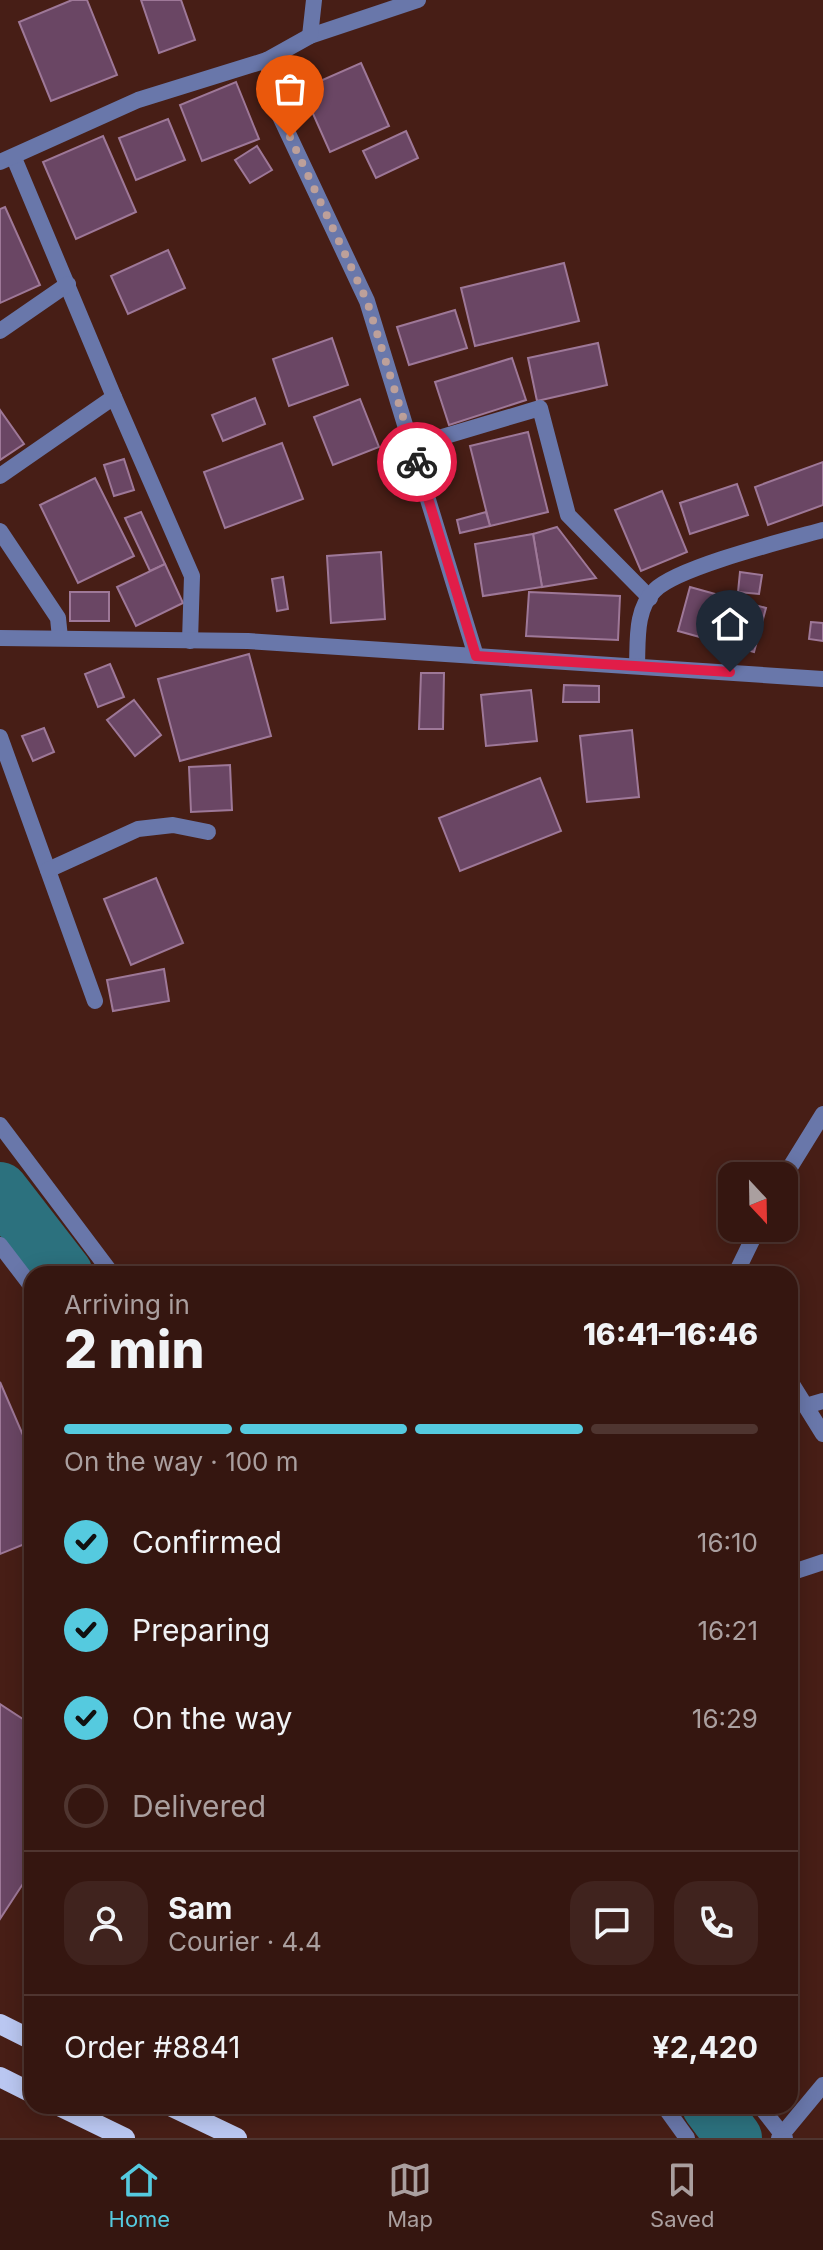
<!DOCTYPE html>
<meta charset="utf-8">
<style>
:root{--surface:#351610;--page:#40231e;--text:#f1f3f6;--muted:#aa9f9f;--line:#4f3530;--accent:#55cadf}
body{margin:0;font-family:Inter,sans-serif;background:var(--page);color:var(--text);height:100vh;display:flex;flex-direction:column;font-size:30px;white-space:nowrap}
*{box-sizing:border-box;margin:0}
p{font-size:26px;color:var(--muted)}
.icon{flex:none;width:44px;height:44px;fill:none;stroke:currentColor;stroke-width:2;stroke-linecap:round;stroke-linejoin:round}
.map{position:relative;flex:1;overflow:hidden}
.drawer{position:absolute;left:24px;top:1266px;width:774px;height:848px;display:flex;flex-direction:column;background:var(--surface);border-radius:24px;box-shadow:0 4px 20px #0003,0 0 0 2px var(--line)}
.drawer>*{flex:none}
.needle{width:52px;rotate:158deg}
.controls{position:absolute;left:718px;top:1162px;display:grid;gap:16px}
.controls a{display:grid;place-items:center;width:80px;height:80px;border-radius:16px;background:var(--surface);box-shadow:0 4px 20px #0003,0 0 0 2px var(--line);font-size:40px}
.pin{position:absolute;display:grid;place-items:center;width:68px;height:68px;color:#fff;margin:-82px -34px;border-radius:50% 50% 50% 0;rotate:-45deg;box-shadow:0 0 8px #0007}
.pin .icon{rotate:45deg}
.courier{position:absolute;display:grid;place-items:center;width:80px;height:80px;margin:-40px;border:6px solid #e11d48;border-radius:50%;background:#fff;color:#222;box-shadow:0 2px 10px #0007}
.headline em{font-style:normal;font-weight:800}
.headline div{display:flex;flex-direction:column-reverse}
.headline{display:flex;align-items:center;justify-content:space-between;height:136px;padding:0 40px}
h1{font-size:52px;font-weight:800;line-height:60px}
.bar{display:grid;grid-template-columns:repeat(4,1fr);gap:12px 8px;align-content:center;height:96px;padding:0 40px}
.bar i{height:10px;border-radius:6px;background:var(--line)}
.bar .current{background:var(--accent)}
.bar p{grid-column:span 4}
.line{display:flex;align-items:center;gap:20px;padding:0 40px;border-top:2px solid var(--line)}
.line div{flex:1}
.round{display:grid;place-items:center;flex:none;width:84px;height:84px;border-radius:24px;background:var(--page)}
ol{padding:0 40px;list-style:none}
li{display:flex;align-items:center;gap:24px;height:88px}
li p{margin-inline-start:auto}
li .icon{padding:8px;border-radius:50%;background:var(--accent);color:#111;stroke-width:4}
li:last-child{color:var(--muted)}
li i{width:44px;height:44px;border:4px solid var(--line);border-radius:50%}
.menu{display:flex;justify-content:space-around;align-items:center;height:112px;border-top:2px solid var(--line);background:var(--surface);font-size:22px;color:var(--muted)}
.menu a{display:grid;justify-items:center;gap:4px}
.menu .current{color:var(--accent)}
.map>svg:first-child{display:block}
</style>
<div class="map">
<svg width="823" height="2138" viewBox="0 0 823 2138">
<rect width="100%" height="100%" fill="#471e16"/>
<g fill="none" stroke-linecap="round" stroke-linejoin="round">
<g stroke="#2c717e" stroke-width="56">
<path d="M 0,1190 L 65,1274"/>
<path d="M 710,2106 L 734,2138"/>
</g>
</g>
<g fill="#6a4664" stroke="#9e7898" stroke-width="2">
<path d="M 72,0 L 87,0 L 117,75 L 51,101 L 19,22 Z"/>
<path d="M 141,0 L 181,0 L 195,40 L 159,53 Z"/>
<path d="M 361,63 L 389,126 L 330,152 L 302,89 Z"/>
<path d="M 236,82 L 259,139 L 202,161 L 180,105 Z"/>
<path d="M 168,119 L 185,160 L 136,180 L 119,138 Z"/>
<path d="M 406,131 L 418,158 L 376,178 L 363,151 Z"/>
<path d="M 103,136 L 136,212 L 76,239 L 43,162 Z"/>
<path d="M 257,146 L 272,170 L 250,183 L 235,160 Z"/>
<path d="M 5,207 L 40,285 L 0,303 L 0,209 Z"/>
<path d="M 168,250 L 185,288 L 128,314 L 111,276 Z"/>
<path d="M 564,263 L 579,321 L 475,346 L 461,288 Z"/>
<path d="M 455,310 L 467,348 L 409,365 L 397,327 Z"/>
<path d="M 332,338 L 348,385 L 289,406 L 273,359 Z"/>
<path d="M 598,343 L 607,385 L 537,401 L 528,358 Z"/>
<path d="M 512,358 L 526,400 L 449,425 L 435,382 Z"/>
<path d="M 255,398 L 265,424 L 223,441 L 212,415 Z"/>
<path d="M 360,399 L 379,447 L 333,465 L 314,417 Z"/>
<path d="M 0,410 L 24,444 L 0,460 Z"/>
<path d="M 528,432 L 548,512 L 490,526 L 470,446 Z"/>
<path d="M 282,443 L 303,499 L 225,528 L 204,472 Z"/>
<path d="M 124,459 L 134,490 L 114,496 L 104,465 Z"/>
<path d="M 823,462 L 823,505 L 768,525 L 755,487 Z"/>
<path d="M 95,478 L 134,556 L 78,583 L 40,505 Z"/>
<path d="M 737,484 L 748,515 L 690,534 L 680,503 Z"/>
<path d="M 662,491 L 687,552 L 641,571 L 615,510 Z"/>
<path d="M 141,512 L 165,564 L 150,571 L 125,518 Z"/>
<path d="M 486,512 L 490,526 L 460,533 L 457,520 Z"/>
<path d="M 557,527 L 596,578 L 542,587 L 533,534 Z"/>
<path d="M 533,534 L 542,587 L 483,596 L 475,544 Z"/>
<path d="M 381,552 L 385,619 L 331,623 L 327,556 Z"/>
<path d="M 165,564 L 183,603 L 136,626 L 117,587 Z"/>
<path d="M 740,572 L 762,575 L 759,594 L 738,592 Z"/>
<path d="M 283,577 L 288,609 L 277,611 L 272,579 Z"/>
<path d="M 690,587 L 766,608 L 754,652 L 678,631 Z"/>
<rect x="70" y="592" width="39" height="29"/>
<path d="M 529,592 L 620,596 L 618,640 L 526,636 Z"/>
<path d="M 811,622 L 823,623 L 823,641 L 809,639 Z"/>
<path d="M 249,654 L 271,736 L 180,761 L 158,679 Z"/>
<path d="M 110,664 L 124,697 L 98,707 L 85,674 Z"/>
<path d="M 421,673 L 444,673 L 443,729 L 419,729 Z"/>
<path d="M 564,685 L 599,686 L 599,702 L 563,702 Z"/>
<path d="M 531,690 L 537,741 L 486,746 L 481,695 Z"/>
<path d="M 134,700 L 161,735 L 135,756 L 107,720 Z"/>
<path d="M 44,728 L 54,752 L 33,761 L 22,736 Z"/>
<path d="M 632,730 L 639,797 L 587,802 L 580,736 Z"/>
<path d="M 230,765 L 232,810 L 191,812 L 189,767 Z"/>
<path d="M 540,778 L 561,831 L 460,871 L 439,818 Z"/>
<path d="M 156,878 L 183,943 L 131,965 L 104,899 Z"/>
<path d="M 164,969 L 169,1001 L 113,1011 L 107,980 Z"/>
<path d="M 0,1382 L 32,1456 L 32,1541 L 0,1554 Z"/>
<path d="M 0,1704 L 32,1725 L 32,1870 L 0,1919 Z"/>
</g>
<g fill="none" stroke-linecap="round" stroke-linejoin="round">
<g stroke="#6977aa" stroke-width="16">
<path d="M 418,0 L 310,36 L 267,60 L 277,110 L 367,301 L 476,656"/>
<path d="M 310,36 L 314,0"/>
<path d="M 14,158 L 114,397"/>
<path d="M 0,162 L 138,100 L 267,60"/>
<path d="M 0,331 L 68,284"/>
<path d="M 412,446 L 540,408 L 568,515 L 650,598"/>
<path d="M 0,476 L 114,397 L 192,576 L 190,641"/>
<path d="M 0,531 L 58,618 L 60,638"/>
<path d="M 637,665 C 638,640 635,609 655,590 C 678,567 787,540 823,530"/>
<path d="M 0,737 L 95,1001"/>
<path d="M 48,870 L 138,829 L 173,825 L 208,832"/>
<path d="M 0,1125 L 112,1274"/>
<path d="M 784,1177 L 823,1114"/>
<path d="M 0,1245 L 32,1287"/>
<path d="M 739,1274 L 739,1267 L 758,1228"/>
<path d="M 790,1381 L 823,1434"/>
<path d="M 806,1406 L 823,1401"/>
<path d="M 790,1573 L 823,1562"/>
<path d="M 664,2106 L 687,2138"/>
<path d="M 760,2106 L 785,2138"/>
<path d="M 779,2138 L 823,2085"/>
</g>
<path stroke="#6977aa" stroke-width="16" d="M 0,638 L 248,641 L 823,679"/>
<g stroke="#bac7f1" stroke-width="20">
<path d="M 0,2024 L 32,2040"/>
<path d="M 0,2077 L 32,2093"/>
<path d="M 59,2106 L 125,2138"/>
<path d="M 170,2106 L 237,2138"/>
</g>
</g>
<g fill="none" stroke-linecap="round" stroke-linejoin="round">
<path stroke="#bda09a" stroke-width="8" stroke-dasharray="0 14.4" d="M 290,137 L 367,301 L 417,462"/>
<path stroke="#e11d48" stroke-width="10" d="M 417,462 L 476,656 L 730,672"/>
</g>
</svg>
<div class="controls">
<a><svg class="needle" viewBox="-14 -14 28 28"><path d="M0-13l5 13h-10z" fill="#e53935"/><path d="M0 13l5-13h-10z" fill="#aa9f9f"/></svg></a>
</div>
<div class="pin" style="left:290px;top:137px;background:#ea580c"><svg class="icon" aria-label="bag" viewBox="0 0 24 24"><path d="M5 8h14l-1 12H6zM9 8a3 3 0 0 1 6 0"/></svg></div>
<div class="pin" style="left:730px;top:672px;background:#1f2937"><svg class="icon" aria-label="home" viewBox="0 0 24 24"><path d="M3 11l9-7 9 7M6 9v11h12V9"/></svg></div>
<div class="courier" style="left:417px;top:462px"><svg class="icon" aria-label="bike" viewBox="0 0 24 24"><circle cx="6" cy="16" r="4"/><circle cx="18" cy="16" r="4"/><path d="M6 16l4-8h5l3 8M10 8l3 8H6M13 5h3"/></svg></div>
<section class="drawer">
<div class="headline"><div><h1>2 min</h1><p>Arriving in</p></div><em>16:41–16:46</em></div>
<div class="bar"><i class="current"></i><i class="current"></i><i class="current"></i><i></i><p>On the way · 100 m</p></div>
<ol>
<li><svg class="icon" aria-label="check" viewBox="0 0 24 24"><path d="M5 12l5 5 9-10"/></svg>Confirmed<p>16:10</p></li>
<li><svg class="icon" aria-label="check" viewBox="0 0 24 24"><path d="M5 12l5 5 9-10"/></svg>Preparing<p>16:21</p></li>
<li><svg class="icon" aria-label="check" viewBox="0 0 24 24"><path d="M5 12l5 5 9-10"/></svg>On the way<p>16:29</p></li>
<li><i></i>Delivered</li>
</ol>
<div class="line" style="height:144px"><a class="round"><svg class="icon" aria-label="person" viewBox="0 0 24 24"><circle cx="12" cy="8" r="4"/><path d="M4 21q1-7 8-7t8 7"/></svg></a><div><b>Sam</b><p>Courier · 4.4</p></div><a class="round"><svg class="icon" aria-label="chat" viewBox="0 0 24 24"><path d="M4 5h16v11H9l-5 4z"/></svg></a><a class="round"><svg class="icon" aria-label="phone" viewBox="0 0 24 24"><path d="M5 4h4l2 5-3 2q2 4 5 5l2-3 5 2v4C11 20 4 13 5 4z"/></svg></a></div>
<div class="line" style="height:104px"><div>Order #8841</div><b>¥2,420</b></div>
</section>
</div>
<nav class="menu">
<a class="current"><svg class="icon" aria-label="home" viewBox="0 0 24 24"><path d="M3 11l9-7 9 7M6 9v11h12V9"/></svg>Home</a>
<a><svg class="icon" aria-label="map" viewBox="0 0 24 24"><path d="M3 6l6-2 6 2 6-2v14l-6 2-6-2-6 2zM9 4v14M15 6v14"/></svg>Map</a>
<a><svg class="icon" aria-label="saved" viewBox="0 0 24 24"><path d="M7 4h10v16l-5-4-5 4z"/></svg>Saved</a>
</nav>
